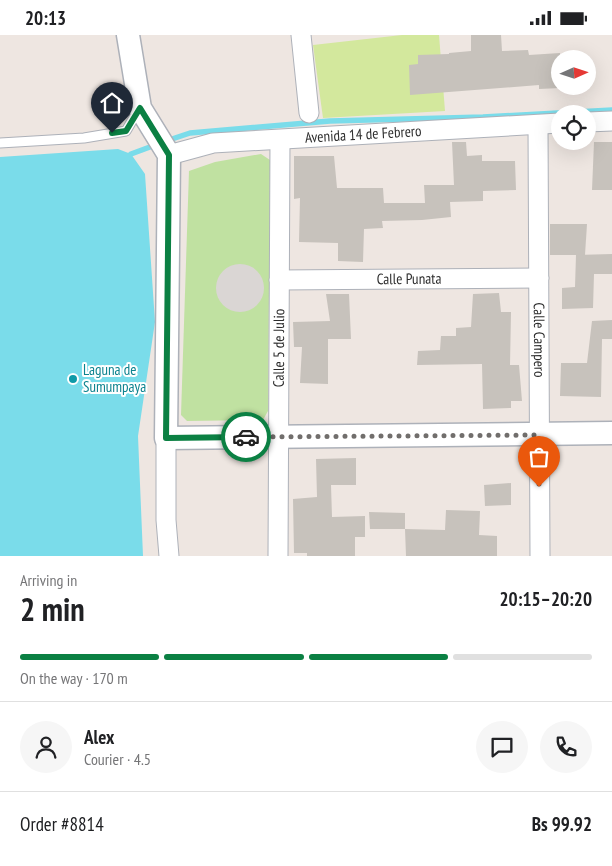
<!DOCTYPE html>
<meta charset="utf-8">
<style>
:root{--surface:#fff;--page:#f6f6f6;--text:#202124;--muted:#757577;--line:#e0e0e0;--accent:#0b8043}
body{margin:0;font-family:"PT Sans Narrow",sans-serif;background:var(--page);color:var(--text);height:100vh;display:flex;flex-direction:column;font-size:19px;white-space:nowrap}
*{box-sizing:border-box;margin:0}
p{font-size:16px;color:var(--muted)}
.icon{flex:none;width:28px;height:28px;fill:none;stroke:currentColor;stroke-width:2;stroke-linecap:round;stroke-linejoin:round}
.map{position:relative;height:521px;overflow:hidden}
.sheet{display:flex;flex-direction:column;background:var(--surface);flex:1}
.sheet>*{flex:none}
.needle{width:32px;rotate:87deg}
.fabs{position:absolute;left:551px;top:15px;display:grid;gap:10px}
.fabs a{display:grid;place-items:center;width:45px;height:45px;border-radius:50%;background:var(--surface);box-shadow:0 5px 20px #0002;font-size:25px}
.pin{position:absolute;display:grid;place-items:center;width:42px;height:42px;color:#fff;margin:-51px -21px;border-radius:50% 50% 50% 0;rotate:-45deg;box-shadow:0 0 5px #0007}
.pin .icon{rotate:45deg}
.courier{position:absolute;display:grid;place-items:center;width:50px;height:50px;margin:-25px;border:4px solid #0b8043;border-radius:50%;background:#fff;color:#222;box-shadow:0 1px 6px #0007}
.head em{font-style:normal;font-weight:600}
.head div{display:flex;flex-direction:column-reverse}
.head{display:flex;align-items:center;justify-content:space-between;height:85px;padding:0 20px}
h1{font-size:32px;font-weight:600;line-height:38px}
.bar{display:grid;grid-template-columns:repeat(4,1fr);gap:8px 5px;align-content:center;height:60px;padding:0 20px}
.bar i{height:6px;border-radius:4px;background:var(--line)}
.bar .active{background:var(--accent)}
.bar p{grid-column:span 4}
.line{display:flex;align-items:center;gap:12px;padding:0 20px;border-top:1px solid var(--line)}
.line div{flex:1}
.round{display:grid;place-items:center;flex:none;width:52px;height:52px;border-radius:26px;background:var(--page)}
.status{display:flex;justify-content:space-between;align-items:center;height:35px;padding:0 25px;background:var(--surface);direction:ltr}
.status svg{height:14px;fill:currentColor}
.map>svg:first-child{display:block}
</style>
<div class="status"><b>20:13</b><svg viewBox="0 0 49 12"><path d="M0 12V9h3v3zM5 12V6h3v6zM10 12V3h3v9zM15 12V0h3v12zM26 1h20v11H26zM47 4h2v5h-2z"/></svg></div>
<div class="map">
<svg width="612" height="521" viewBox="0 0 612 521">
<rect width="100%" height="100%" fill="#eee6e1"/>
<path fill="#c0e1a1" d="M 261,119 L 270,125 L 268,376 L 263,385 L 187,386 L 181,380 L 189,136 L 215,127 Z"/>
<path fill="#d3e89d" d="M 402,0 L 439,0 L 445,76 L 323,83 L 313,10 Z"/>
<circle fill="#dad6d4" cx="240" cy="253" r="24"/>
<path fill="#7adcea" d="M 118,114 L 131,119 L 145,139 L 155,287 L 138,401 L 143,521 L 0,521 L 0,122 Z"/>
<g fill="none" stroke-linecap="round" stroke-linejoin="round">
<g stroke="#7adcea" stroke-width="5.5">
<path d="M 166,106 L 190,98 L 330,86 L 483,82 L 612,75"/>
<path d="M 131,119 L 158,109"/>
</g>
</g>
<g fill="#c7c2bc">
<path d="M 471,0 L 501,0 L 502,16 L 528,15 L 529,20 L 560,18 L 560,53 L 539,54 L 539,50 L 410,60 L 409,30 L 418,29 L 418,20 L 449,19 L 449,18 L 471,16 Z"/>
<path d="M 452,107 L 466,107 L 467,121 L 482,120 L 482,126 L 515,126 L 516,155 L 483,156 L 483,166 L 450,167 L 451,182 L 422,185 L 382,186 L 383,193 L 364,194 L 363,227 L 338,226 L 338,208 L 299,207 L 300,163 L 294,164 L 294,121 L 334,121 L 337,153 L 383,153 L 384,168 L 425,168 L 424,150 L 454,150 Z"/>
<path d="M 594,107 L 612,107 L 612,155 L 592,155 Z"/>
<path d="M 550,189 L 587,189 L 585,220 L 550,220 Z"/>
<path d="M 612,219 L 612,239 L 594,239 L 593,273 L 562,274 L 562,253 L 575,252 L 576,220 Z"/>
<path d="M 499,258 L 501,277 L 511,277 L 510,330 L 519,330 L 522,366 L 511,366 L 511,373 L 483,374 L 482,329 L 417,330 L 418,316 L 440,315 L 441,301 L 456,301 L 456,293 L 471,292 L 473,259 Z"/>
<path d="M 326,259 L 349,259 L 351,304 L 328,304 L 328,349 L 300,348 L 302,312 L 294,312 L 293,287 L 330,286 Z"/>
<path d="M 612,285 L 612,304 L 602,304 L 601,362 L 560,361 L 561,328 L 587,328 L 592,286 Z"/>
<path d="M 356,423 L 356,450 L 331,450 L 332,482 L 365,481 L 365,502 L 355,502 L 355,521 L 307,521 L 307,518 L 294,518 L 293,464 L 317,462 L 316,424 Z"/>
<path d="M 511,448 L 511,470 L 485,471 L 484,450 Z"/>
<path d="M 446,475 L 480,476 L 479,500 L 497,501 L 497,521 L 406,521 L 405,494 L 445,495 Z"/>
<path d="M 369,477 L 405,478 L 405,494 L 370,494 Z"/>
</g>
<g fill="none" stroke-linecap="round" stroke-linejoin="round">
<defs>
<path id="service" d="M 0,108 L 84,103 L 126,96 L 139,74"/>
<g id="minor">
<path d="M 301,0 L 309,78"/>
<path d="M 588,87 L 612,86"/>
<path id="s1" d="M 538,90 L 540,521"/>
<path id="s2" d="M 169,120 L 213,108 L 560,88"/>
<path id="s3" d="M 279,245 L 539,243"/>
<path d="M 166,403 L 166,485 L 169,521"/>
<path id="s4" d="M 278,521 L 280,105"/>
</g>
<path id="tertiary" d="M 128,0 L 140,73 L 169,120 L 166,403 L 612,398"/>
</defs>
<use href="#service" stroke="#adb1b9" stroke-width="11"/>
<use href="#minor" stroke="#adb1b9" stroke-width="21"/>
<use href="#tertiary" stroke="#adb1b9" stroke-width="25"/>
<use href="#service" stroke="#fff" stroke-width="9"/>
<use href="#minor" stroke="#fff" stroke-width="19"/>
<use href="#tertiary" stroke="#fff" stroke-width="22"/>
</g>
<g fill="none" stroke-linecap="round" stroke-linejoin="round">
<path stroke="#716e6c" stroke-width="5" stroke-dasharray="0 9" d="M 246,402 L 539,400 L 539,452"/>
<path stroke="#0b8043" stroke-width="6" d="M 112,98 L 126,96 L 140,73 L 169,120 L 166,403 L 246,402"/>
</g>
<circle fill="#0f9aa8" stroke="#fff" stroke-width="2" cx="73" cy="344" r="5"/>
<g text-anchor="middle" stroke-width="4" stroke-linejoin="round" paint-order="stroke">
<g font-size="15" fill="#2d2d2d" stroke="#fff">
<text dy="5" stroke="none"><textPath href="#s2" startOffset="196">Avenida 14 de Febrero</textPath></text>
<text dy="5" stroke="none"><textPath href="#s3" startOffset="130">Calle Punata</textPath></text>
<text dy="5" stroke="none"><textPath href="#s1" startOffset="215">Calle Campero</textPath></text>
<text dy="5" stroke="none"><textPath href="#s4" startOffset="208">Calle 5 de Julio</textPath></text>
</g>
<g font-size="15" fill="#0d838f" stroke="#fff" text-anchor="start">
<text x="83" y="340">Laguna de<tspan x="83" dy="17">Sumumpaya</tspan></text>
</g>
</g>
</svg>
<div class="fabs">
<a><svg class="needle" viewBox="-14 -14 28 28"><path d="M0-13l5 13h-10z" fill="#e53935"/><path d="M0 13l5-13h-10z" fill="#757577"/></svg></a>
<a><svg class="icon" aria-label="locate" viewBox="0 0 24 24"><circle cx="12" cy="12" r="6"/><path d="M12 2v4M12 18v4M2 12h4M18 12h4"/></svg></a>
</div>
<div class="pin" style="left:539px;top:452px;background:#ea580c"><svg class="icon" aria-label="bag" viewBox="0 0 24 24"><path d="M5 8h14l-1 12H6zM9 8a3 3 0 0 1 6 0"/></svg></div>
<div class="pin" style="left:112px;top:98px;background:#1f2937"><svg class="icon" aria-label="home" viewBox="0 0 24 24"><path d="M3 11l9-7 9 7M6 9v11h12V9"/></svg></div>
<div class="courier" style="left:246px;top:402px"><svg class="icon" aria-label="car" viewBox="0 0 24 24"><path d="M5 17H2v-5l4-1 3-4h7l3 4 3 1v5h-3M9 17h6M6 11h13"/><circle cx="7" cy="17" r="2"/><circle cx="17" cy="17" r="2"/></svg></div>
</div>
<section class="sheet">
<div class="head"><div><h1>2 min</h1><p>Arriving in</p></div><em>20:15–20:20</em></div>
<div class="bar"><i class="active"></i><i class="active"></i><i class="active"></i><i></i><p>On the way · 170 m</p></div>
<div class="line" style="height:90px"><a class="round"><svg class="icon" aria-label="person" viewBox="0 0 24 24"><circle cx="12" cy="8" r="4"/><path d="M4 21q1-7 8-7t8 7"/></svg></a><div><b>Alex</b><p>Courier · 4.5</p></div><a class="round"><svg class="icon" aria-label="chat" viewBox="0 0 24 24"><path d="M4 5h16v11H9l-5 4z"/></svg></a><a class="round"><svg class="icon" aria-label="phone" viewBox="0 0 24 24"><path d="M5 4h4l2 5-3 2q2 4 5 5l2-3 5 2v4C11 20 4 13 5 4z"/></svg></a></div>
<div class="line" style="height:65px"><div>Order #8814</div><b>Bs 99.92</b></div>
</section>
